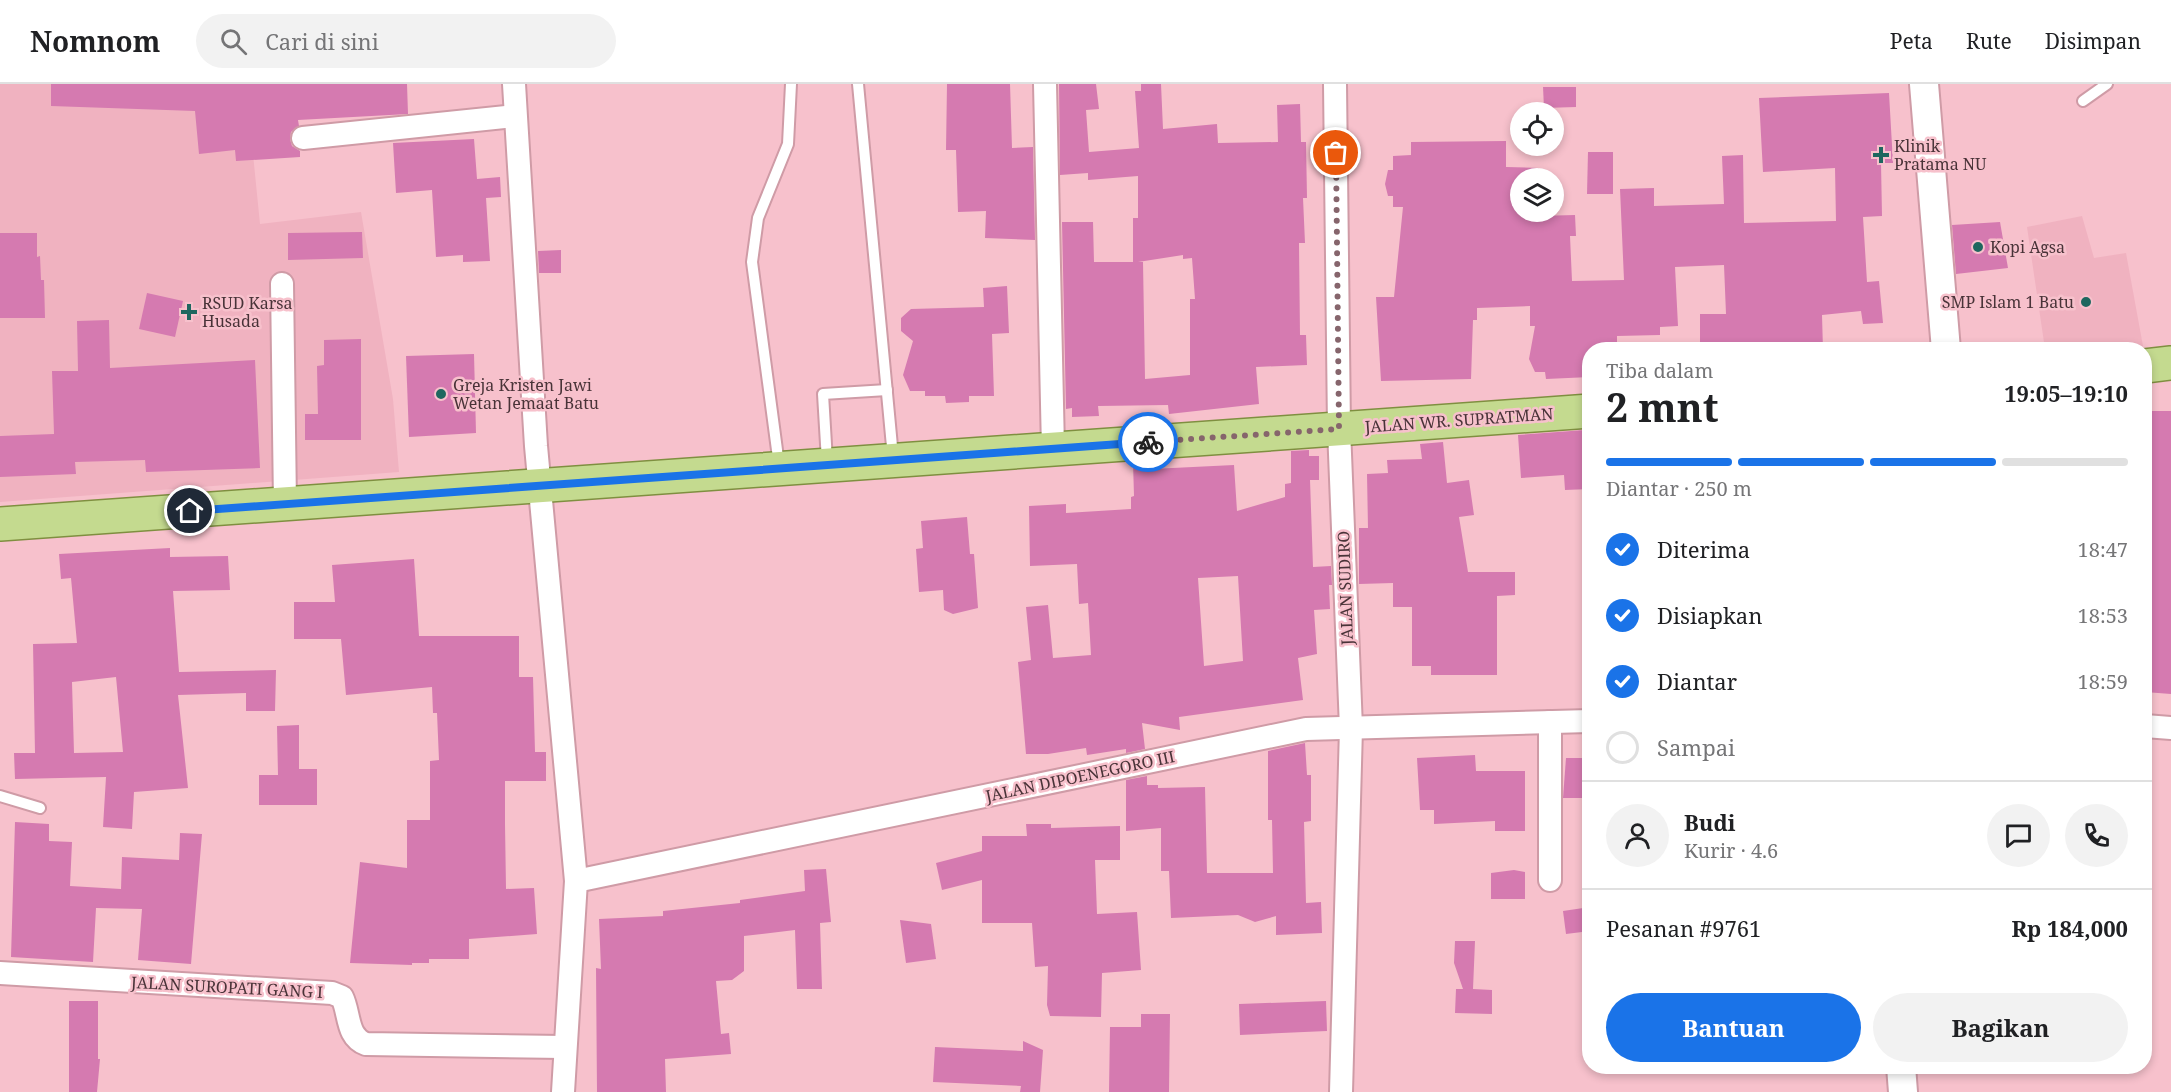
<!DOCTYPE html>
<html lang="id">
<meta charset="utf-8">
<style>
:root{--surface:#fff;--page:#f2f2f2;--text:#202124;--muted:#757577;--line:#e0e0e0;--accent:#1a73e8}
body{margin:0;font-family:"Noto Serif",serif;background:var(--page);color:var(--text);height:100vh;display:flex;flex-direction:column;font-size:22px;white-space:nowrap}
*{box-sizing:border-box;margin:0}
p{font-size:20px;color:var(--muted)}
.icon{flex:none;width:33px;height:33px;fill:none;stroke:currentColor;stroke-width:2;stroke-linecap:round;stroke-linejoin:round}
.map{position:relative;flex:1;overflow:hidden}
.sheet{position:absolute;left:1582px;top:258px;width:570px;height:732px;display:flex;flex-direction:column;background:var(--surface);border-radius:24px;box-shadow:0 3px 9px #0003}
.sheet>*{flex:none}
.buttons{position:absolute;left:1510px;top:18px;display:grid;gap:12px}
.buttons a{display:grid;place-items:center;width:54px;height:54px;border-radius:50%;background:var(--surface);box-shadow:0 3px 9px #0003;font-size:30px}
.pin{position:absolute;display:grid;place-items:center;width:51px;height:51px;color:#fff;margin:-26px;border:3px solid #fff;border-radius:50%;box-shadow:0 2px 6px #0007}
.courier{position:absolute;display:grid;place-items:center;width:60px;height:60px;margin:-30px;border:4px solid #1a73e8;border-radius:50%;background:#fff;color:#222;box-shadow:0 2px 8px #0007}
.headline em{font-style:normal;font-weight:700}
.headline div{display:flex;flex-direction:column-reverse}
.headline{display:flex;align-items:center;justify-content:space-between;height:102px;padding:0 24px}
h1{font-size:39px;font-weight:700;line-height:45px}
.bar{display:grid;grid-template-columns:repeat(4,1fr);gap:9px 6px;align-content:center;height:72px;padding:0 24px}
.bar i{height:8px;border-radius:4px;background:var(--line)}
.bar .active{background:var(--accent)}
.bar p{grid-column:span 4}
.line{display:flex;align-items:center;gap:15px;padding:0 24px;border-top:2px solid var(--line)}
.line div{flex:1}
.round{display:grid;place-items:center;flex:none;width:63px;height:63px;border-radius:32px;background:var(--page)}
ol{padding:0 24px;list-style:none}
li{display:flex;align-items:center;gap:18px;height:66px}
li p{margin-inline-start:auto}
li .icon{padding:6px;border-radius:50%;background:var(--accent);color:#fff;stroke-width:4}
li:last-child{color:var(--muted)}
li i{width:33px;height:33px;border:3px solid var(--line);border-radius:50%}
.primary-button{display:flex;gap:12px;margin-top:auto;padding:12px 24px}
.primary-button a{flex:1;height:69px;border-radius:36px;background:var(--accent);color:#fff;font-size:24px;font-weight:700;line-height:69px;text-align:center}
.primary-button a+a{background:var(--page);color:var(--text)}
header{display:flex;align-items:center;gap:36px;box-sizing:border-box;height:84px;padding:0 30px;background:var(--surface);border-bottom:2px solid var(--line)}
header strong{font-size:28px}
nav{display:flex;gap:33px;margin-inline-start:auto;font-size:21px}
.search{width:420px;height:54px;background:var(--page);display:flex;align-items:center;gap:15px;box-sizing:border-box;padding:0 21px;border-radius:33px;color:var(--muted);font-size:22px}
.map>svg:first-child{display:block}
</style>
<header>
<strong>Nomnom</strong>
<div class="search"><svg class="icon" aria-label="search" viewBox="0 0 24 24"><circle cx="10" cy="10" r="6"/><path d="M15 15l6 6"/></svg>Cari di sini</div>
<nav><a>Peta</a><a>Rute</a><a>Disimpan</a></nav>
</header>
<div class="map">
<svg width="2171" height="1008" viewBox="0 0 2171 1008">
<rect width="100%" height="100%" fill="#f7c1cc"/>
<g fill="#f0b2c0">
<path d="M 0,0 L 246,0 L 260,140 L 361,128 L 393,315 L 399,388 L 0,418 Z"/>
<path d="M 2082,132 L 2094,174 L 2126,169 L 2143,262 L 2045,265 L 2027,143 Z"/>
</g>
<g fill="#d57ab0" fill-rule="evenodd">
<path d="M 51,0 L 407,0 L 408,30 L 298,36 L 299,42 L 291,48 L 290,55 L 292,62 L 300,67 L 300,73 L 236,77 L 235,66 L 199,70 L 195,27 L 51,22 Z"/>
<path d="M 947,0 L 1010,0 L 1012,64 L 1033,63 L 1035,156 L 985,154 L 986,127 L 958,128 L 956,66 L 946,66 Z"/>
<path d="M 1059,0 L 1096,0 L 1099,25 L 1086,26 L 1089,68 L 1139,64 L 1135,7 L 1141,7 L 1141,0 L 1161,0 L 1163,45 L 1217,40 L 1218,59 L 1278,58 L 1277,21 L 1300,20 L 1301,58 L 1306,58 L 1307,114 L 1303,114 L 1305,159 L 1299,159 L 1300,251 L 1306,251 L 1307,281 L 1256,283 L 1259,320 L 1169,330 L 1168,321 L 1098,322 L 1099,332 L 1072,333 L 1072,324 L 1066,325 L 1062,138 L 1093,138 L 1094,178 L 1133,178 L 1133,134 L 1138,134 L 1138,92 L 1088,96 L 1088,89 L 1060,91 ZM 1183,171 L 1183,175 L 1192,174 L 1195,215 L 1190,215 L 1190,291 L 1145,295 L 1143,178 L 1138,178 Z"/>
<path d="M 1543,3 L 1576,3 L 1576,23 L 1544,24 Z"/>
<path d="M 1889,9 L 1893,79 L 1881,79 L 1882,132 L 1863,133 L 1867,198 L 1879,197 L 1883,239 L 1863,240 L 1861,227 L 1822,231 L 1823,266 L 1700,266 L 1700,230 L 1726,230 L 1724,181 L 1675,183 L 1678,242 L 1660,243 L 1660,251 L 1617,252 L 1617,266 L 1590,266 L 1590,293 L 1546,295 L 1545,288 L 1535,288 L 1529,275 L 1535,242 L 1530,242 L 1530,222 L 1477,224 L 1477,236 L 1473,236 L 1471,295 L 1381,297 L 1376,213 L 1394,213 L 1403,123 L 1393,123 L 1393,112 L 1388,112 L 1385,100 L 1388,86 L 1393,86 L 1393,72 L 1411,71 L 1411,58 L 1506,57 L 1506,83 L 1539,84 L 1539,94 L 1521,94 L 1521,128 L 1538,128 L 1538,132 L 1575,131 L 1576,152 L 1570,152 L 1572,197 L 1624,196 L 1620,105 L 1654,104 L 1654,122 L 1724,120 L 1722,72 L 1743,71 L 1744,139 L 1836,137 L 1835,84 L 1763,88 L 1759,14 Z"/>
<path d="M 474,55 L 477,95 L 500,93 L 501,113 L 486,114 L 490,177 L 463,178 L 463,171 L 436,173 L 432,106 L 396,109 L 393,59 Z"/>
<path d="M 1588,68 L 1613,68 L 1613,110 L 1587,110 Z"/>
<path d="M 2000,138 L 2008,184 L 1956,190 L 1952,141 Z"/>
<path d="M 362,148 L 363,174 L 288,176 L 288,149 Z"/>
<path d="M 0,149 L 37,149 L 37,173 L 40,172 L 41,196 L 44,196 L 45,234 L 0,234 Z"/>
<path d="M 561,166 L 561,189 L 539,189 L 538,167 Z"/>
<path d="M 1007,202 L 1009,249 L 992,250 L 994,312 L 969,312 L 969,318 L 946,319 L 945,312 L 925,312 L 925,307 L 910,307 L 903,291 L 913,257 L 901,247 L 901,234 L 911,225 L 984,223 L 983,204 Z"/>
<path d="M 147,209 L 183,217 L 175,253 L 139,245 Z"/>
<path d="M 109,236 L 110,284 L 255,276 L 260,384 L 146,388 L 145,376 L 75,378 L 76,390 L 0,393 L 0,352 L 54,350 L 52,287 L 78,287 L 77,237 Z"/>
<path d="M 361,255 L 361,356 L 305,356 L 305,330 L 318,330 L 317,282 L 324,281 L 324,256 Z"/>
<path d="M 474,270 L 476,349 L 409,353 L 406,272 Z"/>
<path d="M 2145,327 L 2171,327 L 2171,610 L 2145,608 Z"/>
<path d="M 1585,346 L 1590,405 L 1565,406 L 1564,391 L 1521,394 L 1518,351 Z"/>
<path d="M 1443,358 L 1447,399 L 1469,396 L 1474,431 L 1459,433 L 1468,488 L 1515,488 L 1515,511 L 1497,512 L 1497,591 L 1431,591 L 1431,582 L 1412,582 L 1412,523 L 1393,523 L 1393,499 L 1359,500 L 1359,444 L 1368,444 L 1367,390 L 1388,389 L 1387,376 L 1422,375 L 1420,360 Z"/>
<path d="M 1309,366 L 1309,372 L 1319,372 L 1319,396 L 1310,396 L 1313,483 L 1331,482 L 1332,501 L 1329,501 L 1330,525 L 1314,526 L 1317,570 L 1298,574 L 1303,616 L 1179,633 L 1180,646 L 1142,639 L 1145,665 L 1126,669 L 1126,665 L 1087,671 L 1086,664 L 1048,670 L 1026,670 L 1018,578 L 1031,576 L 1026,523 L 1048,521 L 1053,574 L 1091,571 L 1088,519 L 1079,520 L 1077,480 L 1030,482 L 1029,422 L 1066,420 L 1066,429 L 1131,425 L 1131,413 L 1134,412 L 1133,378 L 1152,377 L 1152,385 L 1234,381 L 1237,427 L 1285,413 L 1285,400 L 1291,399 L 1291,367 ZM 1238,492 L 1243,577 L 1204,582 L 1198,494 Z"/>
<path d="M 967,433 L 970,470 L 974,470 L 978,524 L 953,530 L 944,526 L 943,506 L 919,508 L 916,465 L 923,464 L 921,437 Z"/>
<path d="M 170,464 L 170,473 L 228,472 L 230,506 L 173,507 L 179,588 L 276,586 L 275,627 L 246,627 L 246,609 L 178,611 L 188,704 L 134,708 L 132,745 L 103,743 L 106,693 L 15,695 L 14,669 L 35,669 L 33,560 L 77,559 L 71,494 L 61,495 L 59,470 ZM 116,593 L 123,668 L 74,669 L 72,598 Z"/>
<path d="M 414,475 L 419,552 L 519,552 L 519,593 L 533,593 L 535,668 L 546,668 L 546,697 L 505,697 L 505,740 L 506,805 L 534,804 L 537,850 L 469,855 L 469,875 L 429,875 L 429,879 L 412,879 L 412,881 L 350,879 L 360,778 L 407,784 L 407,736 L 430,736 L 430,677 L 439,676 L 437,629 L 433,629 L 432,603 L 346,611 L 341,555 L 294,555 L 294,518 L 335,518 L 332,481 Z"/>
<path d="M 299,641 L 299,685 L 317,685 L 317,721 L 259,721 L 259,691 L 278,691 L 277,642 Z"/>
<path d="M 1305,659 L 1307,691 L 1311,691 L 1311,737 L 1304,738 L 1306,819 L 1321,818 L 1322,849 L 1276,851 L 1276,832 L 1255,838 L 1238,831 L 1171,834 L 1169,787 L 1161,787 L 1161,744 L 1126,747 L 1126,696 L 1147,692 L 1147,701 L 1158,701 L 1158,704 L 1205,703 L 1207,789 L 1273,789 L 1272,736 L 1268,736 L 1268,667 Z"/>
<path d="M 1475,671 L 1476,687 L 1525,687 L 1525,747 L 1495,747 L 1495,737 L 1434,740 L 1434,726 L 1420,726 L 1417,674 Z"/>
<path d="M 1566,674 L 1590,674 L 1590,714 L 1563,714 Z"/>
<path d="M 15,738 L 49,740 L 49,757 L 72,758 L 70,802 L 121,805 L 122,773 L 179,776 L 180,749 L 202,750 L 191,880 L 138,876 L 142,825 L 96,824 L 93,878 L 11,873 Z"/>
<path d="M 1026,740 L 1051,740 L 1051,744 L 1120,742 L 1120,776 L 1095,776 L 1097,830 L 1137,828 L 1141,886 L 1102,889 L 1101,933 L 1050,932 L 1047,921 L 1048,882 L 1035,883 L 1032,839 L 982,839 L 982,796 L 942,806 L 936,779 L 982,767 L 982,752 L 1027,752 Z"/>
<path d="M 826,785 L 831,838 L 820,839 L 822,905 L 797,905 L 795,846 L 744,852 L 744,887 L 732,896 L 716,897 L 721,950 L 729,949 L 731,970 L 665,975 L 666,1008 L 597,1008 L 596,884 L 601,885 L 599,835 L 663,832 L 663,827 L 740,819 L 740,816 L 805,807 L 804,786 Z"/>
<path d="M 1514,786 L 1525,788 L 1525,815 L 1491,815 L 1491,789 Z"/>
<path d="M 1590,823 L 1590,847 L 1566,850 L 1563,827 Z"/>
<path d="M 900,836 L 931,840 L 936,875 L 906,879 Z"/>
<path d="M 1455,857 L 1475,857 L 1473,905 L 1492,906 L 1492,930 L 1455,929 L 1456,905 L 1463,905 L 1454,879 Z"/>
<path d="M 69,917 L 98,917 L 98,975 L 100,975 L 97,1008 L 69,1008 Z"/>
<path d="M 1326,917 L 1327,947 L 1240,951 L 1239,920 Z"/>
<path d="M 1141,930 L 1170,930 L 1169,1008 L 1109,1008 L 1110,943 L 1141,943 Z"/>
<path d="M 1023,957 L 1043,966 L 1040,1008 L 1020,1008 L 1021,1002 L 933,998 L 935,963 L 1023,967 Z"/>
</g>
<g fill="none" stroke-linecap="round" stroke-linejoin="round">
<defs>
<g id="service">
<path d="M 858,0 L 893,373"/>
<path d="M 2083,17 L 2107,0"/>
<path d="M 827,377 L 823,310 L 887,306"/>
<path d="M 779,381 L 752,178 L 758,134 L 788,60 L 791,0"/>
<path d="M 0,712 L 40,724"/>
</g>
<g id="minor">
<path d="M 514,0 L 536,362 L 576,797 L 563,1008"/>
<path d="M 1045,0 L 1053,365"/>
<path d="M 1335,0 L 1339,345 L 1351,644 L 1341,1008"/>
<path d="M 303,54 L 515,32"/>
<path d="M 282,200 L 285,420"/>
<path d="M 1550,638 L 1550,796"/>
<path d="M 2145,642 L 2171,644"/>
<path d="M 576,797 L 1306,645 L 1590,637"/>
<path d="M 0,889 L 332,909 L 342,913 C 350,929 346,953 366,960 L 564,963"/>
</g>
<g id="tertiary">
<path d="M 1924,0 L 1946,266"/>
<path d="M 1901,982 L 1903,1008"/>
</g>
<g id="primary">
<path d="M 2145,282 L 2171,279"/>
<path d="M 0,440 L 1590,327"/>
</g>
</defs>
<use href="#service" stroke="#cf9ba6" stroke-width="14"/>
<use href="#minor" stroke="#cf9ba6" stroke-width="26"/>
<use href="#tertiary" stroke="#cf9ba6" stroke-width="32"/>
<use href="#primary" stroke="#7f8f40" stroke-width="36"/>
<use href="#service" stroke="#fff" stroke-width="10"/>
<use href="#minor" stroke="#fff" stroke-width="22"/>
<use href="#tertiary" stroke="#fff" stroke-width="28"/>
<use href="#primary" stroke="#c4da8f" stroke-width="33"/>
</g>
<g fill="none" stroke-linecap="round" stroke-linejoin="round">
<path stroke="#86656c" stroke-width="6" stroke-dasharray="0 10.8" d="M 1148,358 L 1339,345 L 1336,69"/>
<path stroke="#1a73e8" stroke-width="8" d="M 190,427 L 1148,358"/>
</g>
<g fill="#1e675f" stroke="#f7c1cc" stroke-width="2">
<path d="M1878 62h6v6h6v6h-6v6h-6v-6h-6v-6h6z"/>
<circle cx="1978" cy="163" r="6"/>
<circle cx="2086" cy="218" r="6"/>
<path d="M186 219h6v6h6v6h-6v6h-6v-6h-6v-6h6z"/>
<circle cx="441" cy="310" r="6"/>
</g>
<g text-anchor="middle" stroke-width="5" stroke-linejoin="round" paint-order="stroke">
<g font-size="16" fill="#493338" stroke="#f7c1cc" text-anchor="start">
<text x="1894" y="68">Klinik<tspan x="1894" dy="18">Pratama NU</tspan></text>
<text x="1990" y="169">Kopi Agsa</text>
<text x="2074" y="224" text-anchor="end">SMP Islam 1 Batu</text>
<text x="202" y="225">RSUD Karsa<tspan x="202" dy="18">Husada</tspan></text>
<text x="453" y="307">Greja Kristen Jawi<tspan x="453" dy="18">Wetan Jemaat Batu</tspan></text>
</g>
<g font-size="16" fill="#493338" stroke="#f7c1cc">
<text transform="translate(1459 336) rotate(-4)" y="6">JALAN WR. SUPRATMAN</text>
<text transform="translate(1345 504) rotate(-92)" y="6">JALAN SUDIRO</text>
<text transform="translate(1080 692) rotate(-12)" y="6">JALAN DIPOENEGORO III</text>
<text transform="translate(227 903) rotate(3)" y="6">JALAN SUROPATI GANG I</text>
</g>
</g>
</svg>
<div class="buttons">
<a><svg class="icon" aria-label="locate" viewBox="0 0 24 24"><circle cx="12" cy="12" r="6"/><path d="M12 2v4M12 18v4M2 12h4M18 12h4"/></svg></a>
<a><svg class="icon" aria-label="layers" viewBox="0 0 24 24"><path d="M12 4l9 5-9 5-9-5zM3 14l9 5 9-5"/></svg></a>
</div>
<div class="pin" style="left:1336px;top:69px;background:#ea580c"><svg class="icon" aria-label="bag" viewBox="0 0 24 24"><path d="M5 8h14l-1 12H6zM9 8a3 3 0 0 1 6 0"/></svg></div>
<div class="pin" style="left:190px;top:427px;background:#1f2937"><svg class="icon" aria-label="home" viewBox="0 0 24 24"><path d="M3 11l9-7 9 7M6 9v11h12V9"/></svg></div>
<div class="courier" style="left:1148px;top:358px"><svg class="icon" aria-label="bike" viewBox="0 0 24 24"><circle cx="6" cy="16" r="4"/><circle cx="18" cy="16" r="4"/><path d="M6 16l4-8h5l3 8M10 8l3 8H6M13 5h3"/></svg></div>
<section class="sheet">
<div class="headline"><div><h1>2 mnt</h1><p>Tiba dalam</p></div><em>19:05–19:10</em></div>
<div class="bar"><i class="active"></i><i class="active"></i><i class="active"></i><i></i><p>Diantar · 250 m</p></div>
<ol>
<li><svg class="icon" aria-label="check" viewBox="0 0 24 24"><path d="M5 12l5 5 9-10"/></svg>Diterima<p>18:47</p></li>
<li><svg class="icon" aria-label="check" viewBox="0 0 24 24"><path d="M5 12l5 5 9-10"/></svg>Disiapkan<p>18:53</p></li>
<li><svg class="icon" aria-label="check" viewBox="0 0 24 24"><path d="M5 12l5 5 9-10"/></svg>Diantar<p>18:59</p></li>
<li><i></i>Sampai</li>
</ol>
<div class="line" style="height:108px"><a class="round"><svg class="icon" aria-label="person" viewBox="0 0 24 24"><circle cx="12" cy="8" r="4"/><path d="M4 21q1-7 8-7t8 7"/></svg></a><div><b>Budi</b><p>Kurir · 4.6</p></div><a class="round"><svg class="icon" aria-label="chat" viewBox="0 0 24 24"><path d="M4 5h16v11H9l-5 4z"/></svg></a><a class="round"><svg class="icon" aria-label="phone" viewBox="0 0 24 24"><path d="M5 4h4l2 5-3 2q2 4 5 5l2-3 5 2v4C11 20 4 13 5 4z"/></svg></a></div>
<div class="line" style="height:78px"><div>Pesanan #9761</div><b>Rp 184,000</b></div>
<div class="primary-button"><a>Bantuan</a><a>Bagikan</a></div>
</section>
</div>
